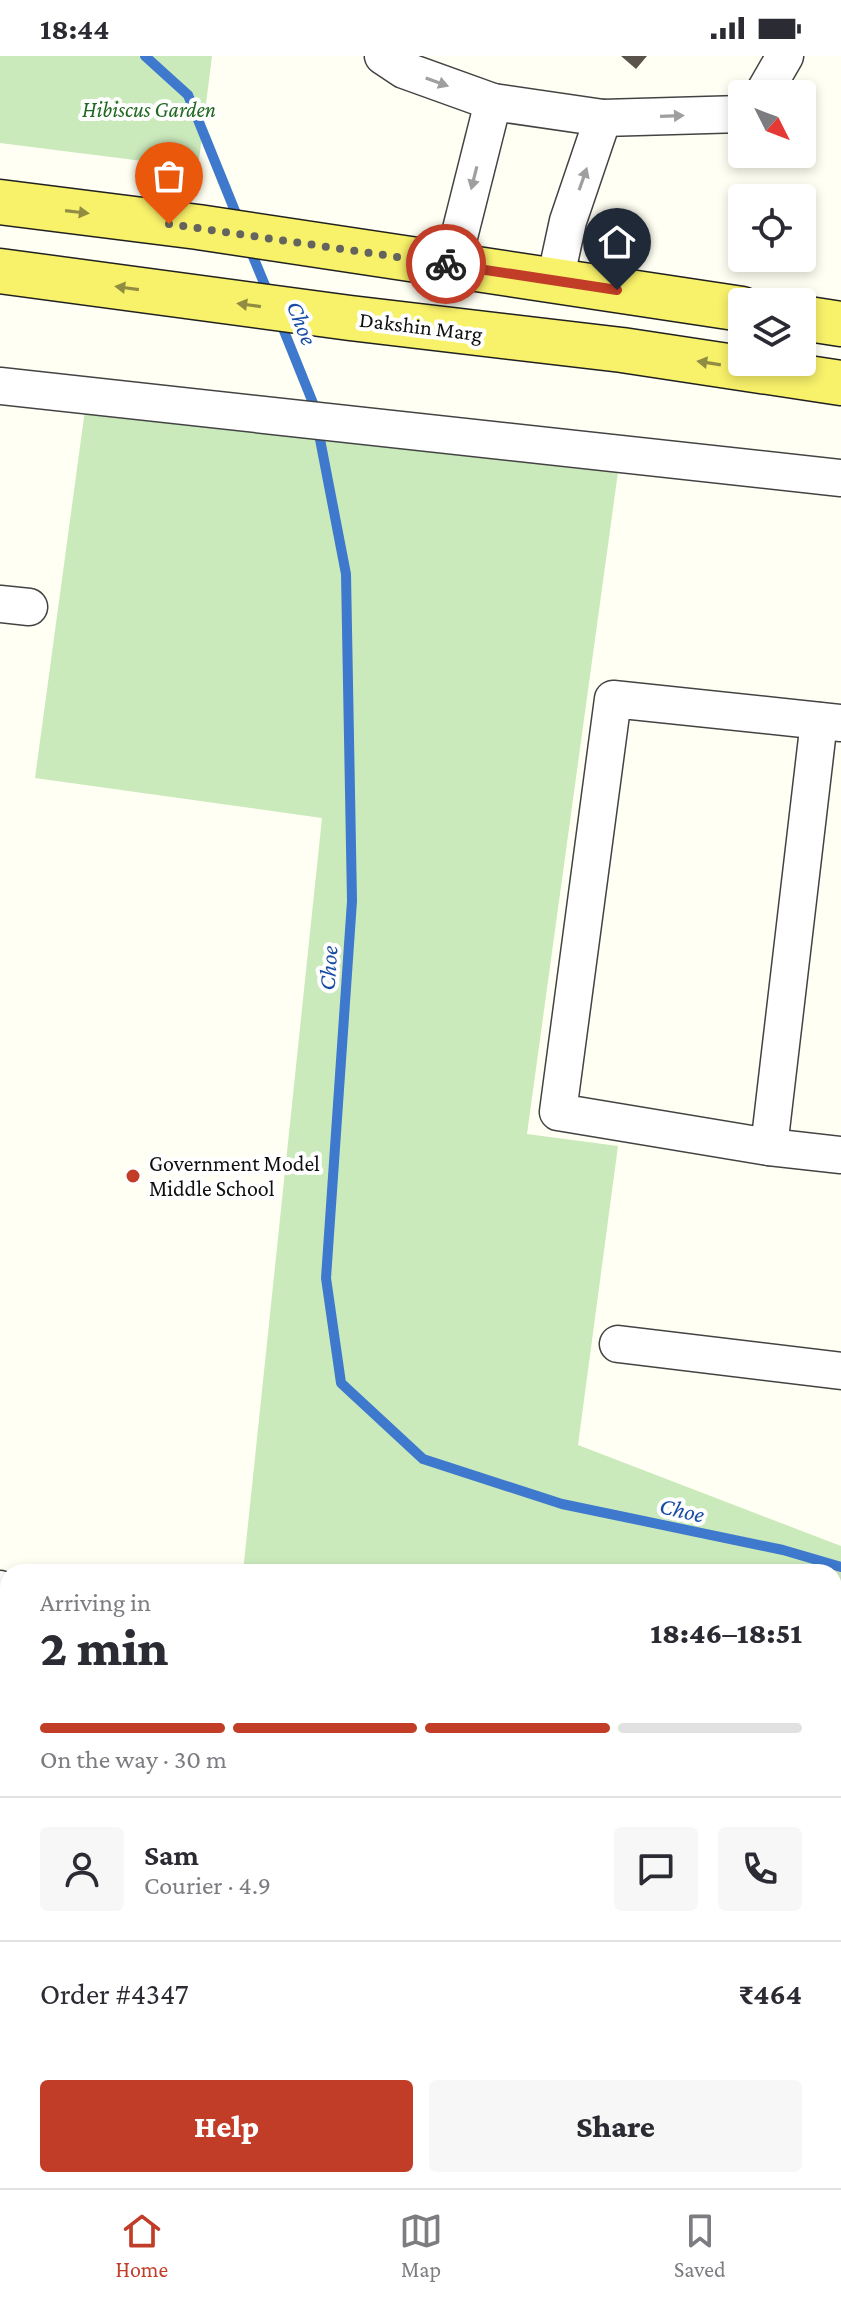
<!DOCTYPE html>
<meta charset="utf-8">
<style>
:root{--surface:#fff;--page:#f7f7f7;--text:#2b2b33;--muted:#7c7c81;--line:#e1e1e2;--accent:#c13d27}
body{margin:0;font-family:"Crimson Pro",serif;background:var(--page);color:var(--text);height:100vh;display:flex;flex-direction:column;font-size:30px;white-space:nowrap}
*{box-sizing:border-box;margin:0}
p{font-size:26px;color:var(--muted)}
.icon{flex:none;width:44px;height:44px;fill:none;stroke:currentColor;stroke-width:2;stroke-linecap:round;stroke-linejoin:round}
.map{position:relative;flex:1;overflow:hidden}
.drawer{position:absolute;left:0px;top:1508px;width:842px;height:624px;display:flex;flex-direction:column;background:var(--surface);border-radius:24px 24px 0 0;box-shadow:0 4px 12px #0003}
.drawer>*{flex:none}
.needle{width:52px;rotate:132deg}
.controls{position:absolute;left:728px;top:24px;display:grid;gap:16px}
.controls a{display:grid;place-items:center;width:88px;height:88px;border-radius:8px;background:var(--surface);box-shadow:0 4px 12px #0003;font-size:40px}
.pin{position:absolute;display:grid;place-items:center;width:68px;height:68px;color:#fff;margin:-82px -34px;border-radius:50% 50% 50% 0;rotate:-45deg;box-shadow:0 0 8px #0007}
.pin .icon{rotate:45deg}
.courier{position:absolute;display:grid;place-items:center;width:80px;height:80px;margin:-40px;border:6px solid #c13d27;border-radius:50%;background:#fff;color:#222;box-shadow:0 2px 10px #0007}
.overview em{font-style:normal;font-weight:800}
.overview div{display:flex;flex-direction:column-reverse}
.overview{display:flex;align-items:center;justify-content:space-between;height:136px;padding:0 40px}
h1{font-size:52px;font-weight:800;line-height:60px}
.bar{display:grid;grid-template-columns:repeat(4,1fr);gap:12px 8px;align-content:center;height:96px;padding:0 40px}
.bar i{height:10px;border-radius:6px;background:var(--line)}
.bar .active{background:var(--accent)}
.bar p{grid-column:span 4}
.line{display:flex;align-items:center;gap:20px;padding:0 40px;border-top:2px solid var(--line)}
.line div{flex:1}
.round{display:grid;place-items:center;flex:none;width:84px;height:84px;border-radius:8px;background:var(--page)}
.action{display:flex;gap:16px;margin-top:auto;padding:16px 40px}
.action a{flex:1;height:92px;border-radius:8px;background:var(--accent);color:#fff;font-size:32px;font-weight:800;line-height:92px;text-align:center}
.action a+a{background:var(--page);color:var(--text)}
.status{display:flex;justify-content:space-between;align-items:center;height:56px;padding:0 40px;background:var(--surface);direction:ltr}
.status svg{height:22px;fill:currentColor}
.tab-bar{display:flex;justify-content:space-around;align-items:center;height:112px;border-top:2px solid var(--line);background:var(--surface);font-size:22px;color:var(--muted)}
.tab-bar a{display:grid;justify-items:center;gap:4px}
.tab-bar .active{color:var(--accent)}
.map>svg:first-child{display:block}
</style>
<div class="status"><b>18:44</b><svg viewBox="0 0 49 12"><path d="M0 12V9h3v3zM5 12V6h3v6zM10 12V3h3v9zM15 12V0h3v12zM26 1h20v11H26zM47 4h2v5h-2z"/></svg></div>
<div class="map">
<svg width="841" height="2132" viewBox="0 0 841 2132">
<rect width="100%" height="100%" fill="#fffff3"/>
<g fill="#cbeabc">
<path d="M 0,0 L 212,0 L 198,112 L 0,87 Z"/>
<path d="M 87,339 L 619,409 L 527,1078 L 618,1090 L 578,1389 L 841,1490 L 841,1691 L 834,1690 L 834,1516 L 243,1516 L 322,762 L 35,722 Z"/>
</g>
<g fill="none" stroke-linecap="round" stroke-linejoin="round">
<g stroke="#3e79ce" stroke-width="10">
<path d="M 145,0 L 188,39 L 239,165"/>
<path d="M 249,191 L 269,239"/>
<path d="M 280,265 L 313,347 L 346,518 L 352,845 L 326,1222 L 341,1327 L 423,1403 L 562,1448 L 783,1494 L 841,1511"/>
</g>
</g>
<path fill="#59534c" d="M 621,0 L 647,0 L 636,13 Z"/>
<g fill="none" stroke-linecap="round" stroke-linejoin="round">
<defs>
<g id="minor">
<path d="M 383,0 L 404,14 L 493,46 L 603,62 L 742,58"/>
<path d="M 763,38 L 785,0"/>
<path d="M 452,209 L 493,46"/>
<path d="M 555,225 L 568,165 L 603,62"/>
<path d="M 0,330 L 841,422"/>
<path d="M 0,548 L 29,551"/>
<path d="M 841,667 L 613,643 L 558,1056 L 769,1091 L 841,1099"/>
<path d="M 769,1091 L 819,665"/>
<path d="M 618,1288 L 841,1315"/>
<path d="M 0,1533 L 8,1538"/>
<path d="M 834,1718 L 841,1719"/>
<path d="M 0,1808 L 8,1809"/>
<path d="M 834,1890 L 841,1891"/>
<path d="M 0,2069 L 8,2070"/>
<path d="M 543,2124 L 623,2132"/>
<path d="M 48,2132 L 49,2124"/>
<path d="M 321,2132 L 322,2124"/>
</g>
<g id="major">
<path d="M 0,146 L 198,171 L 742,253"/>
<path d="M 0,215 L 350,262 L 622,294 L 841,327"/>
<path d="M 802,262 L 841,268"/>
</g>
</defs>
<use href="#minor" stroke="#434343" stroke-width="39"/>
<use href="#major" stroke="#212121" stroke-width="47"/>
<use href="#minor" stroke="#fff" stroke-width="36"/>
<use href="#major" stroke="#f8f16a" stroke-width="44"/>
</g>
<defs><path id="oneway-solid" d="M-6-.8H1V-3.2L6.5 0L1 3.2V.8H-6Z" transform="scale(2)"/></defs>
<g fill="#9f9f9f">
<use href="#oneway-solid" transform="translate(437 26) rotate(20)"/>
<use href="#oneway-solid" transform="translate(672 60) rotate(-2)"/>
<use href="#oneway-solid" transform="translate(474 122) rotate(104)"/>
<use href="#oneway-solid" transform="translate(583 123) rotate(-71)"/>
</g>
<g fill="#908c42">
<use href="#oneway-solid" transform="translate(77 156) rotate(7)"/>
<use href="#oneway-solid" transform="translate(127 232) rotate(-172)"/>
<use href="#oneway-solid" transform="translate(249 249) rotate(-172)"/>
<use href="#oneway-solid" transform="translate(709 307) rotate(-171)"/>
</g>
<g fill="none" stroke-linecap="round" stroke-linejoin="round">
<path stroke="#64645f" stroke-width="8" stroke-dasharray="0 14.4" d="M 169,168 L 446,208"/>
<path stroke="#c13d27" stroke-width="10" d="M 446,208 L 617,234"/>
</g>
<circle fill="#c13d27" stroke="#fff" stroke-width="3" cx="133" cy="1120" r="8"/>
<g text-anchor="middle" stroke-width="8" stroke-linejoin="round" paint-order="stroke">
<g font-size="22" font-style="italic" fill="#20691f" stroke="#fff">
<text x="149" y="61">Hibiscus Garden</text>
</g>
<g font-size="22" fill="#101010" stroke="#fff">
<text transform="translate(421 270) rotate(7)" y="8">Dakshin Marg</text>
</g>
<g font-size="22" fill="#101010" stroke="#fff" text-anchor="start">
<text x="149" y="1115">Government Model<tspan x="149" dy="25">Middle School</tspan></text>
</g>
<g font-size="24" font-style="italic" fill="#184ca3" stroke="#fff">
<text transform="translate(302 267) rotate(68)" y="8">Choe</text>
<text transform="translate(328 912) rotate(-86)" y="8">Choe</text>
<text transform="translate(682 1454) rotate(13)" y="8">Choe</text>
</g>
</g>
</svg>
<div class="controls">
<a><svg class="needle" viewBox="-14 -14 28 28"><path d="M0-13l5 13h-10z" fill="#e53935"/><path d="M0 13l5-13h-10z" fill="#7c7c81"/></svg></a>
<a><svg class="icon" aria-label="locate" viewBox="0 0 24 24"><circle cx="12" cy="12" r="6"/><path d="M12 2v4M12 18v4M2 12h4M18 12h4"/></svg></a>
<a><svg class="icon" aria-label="layers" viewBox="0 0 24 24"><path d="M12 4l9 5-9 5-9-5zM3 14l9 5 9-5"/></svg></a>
</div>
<div class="pin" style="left:169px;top:168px;background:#ea580c"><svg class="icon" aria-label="bag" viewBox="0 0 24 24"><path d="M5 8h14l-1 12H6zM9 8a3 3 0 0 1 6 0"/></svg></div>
<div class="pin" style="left:617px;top:234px;background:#1f2937"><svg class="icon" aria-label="home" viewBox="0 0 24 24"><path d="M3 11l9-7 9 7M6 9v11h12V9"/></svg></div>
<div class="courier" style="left:446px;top:208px"><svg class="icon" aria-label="bike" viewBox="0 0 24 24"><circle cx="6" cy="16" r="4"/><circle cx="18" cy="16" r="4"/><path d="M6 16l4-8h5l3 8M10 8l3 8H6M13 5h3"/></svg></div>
<section class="drawer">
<div class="overview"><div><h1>2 min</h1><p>Arriving in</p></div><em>18:46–18:51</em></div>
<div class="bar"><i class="active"></i><i class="active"></i><i class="active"></i><i></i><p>On the way · 30 m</p></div>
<div class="line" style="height:144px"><a class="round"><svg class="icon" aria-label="person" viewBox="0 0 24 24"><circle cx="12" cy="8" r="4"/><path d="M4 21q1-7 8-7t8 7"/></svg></a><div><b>Sam</b><p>Courier · 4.9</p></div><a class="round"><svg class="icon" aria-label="chat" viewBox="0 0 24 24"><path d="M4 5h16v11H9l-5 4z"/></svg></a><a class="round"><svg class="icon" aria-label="phone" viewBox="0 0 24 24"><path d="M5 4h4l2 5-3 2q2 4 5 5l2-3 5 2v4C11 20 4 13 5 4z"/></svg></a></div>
<div class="line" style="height:104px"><div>Order #4347</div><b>₹464</b></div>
<div class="action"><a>Help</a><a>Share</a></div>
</section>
</div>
<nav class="tab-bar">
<a class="active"><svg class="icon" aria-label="home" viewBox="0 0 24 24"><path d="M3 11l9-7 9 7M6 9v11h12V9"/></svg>Home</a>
<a><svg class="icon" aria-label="map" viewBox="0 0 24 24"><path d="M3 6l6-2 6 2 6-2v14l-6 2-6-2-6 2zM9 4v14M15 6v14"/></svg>Map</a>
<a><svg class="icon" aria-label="saved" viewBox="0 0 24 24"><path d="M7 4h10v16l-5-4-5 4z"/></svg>Saved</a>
</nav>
